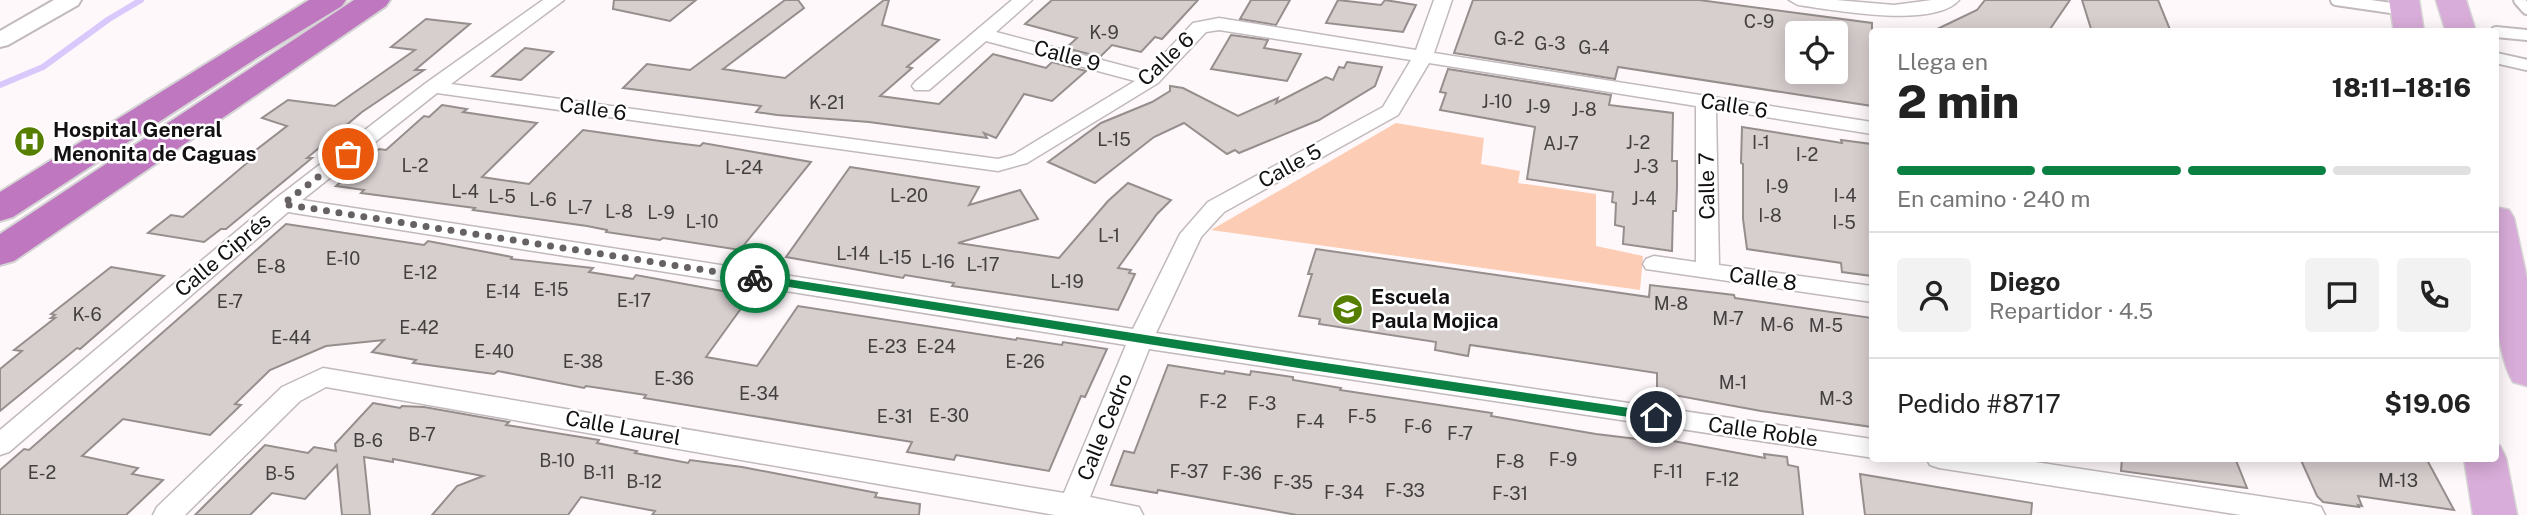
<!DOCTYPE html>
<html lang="es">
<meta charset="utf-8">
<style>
:root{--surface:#fff;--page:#f2f2f2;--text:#222;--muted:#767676;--line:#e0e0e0;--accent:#0b8043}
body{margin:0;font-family:"Public Sans",sans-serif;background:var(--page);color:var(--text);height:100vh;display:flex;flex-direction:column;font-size:26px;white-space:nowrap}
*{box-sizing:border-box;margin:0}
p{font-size:23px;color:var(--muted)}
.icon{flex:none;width:38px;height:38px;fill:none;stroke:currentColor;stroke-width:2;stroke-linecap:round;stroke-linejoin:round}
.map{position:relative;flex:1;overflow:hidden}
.sheet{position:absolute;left:1869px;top:28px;width:630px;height:434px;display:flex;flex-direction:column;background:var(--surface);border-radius:7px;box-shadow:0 4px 18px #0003}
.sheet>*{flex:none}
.tools{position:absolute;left:1785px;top:21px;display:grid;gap:14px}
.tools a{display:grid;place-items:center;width:63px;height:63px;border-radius:7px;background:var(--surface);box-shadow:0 4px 18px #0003;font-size:35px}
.pin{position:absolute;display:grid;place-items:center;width:60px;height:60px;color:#fff;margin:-30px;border:4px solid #fff;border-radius:50%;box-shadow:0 2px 7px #0007}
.courier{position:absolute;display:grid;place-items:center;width:70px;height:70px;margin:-35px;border:5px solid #0b8043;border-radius:50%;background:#fff;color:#222;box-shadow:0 2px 9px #0007}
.head em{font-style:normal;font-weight:800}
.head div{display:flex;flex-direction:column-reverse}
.head{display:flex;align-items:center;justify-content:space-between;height:119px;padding:0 28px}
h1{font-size:46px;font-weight:800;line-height:52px}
.bar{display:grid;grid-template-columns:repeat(4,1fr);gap:10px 7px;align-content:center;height:84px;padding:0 28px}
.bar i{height:9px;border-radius:5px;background:var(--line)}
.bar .active{background:var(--accent)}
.bar p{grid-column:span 4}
.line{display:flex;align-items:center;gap:18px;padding:0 28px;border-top:2px solid var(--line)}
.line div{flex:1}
.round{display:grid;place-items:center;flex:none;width:74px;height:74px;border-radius:7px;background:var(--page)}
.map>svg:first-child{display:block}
</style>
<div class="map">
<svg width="2527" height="515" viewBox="0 0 2527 515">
<rect width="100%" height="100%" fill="#fff8fb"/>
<path fill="#fcccb4" d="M 1396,123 L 1484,138 L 1481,164 L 1520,171 L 1518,183 L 1596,194 L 1596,246 L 1643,256 L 1640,290 L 1211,230 Z"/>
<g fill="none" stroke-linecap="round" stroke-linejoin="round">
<path stroke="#d9c8fb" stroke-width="6" d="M 0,85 L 43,67 L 109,19 L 141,0"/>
</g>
<g fill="#d7cece" stroke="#968e8d" stroke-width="2" fill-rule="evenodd">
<path d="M 614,0 L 696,0 L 670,21 L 613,9 Z"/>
<path d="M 785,0 L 798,0 L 804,8 L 723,69 L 785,78 L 884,0 L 889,0 L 882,25 L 939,40 L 907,67 L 912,68 L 880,96 L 939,104 L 993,54 L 1046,68 L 1052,62 L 1086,71 L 1052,101 L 1024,94 L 996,138 L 984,133 L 987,138 L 869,122 L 777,115 L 756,112 L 761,106 L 623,88 L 647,64 L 690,70 Z"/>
<path d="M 1052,0 L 1198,0 L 1162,39 L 1155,37 L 1141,52 L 1112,45 L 1100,57 L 1066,48 L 1077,38 L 1025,24 Z"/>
<path d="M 1251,0 L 1290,0 L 1276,25 L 1240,19 Z"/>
<path d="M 1338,0 L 1381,5 L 1385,0 L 1416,5 L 1403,32 L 1326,23 Z"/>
<path d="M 1473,0 L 1699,0 L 1872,23 L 1872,106 L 1618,67 L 1615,79 L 1454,53 ZM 1797,33 L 1836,33 L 1836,74 L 1797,72 Z"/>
<path d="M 1985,0 L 2070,0 L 2048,32 L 1931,32 L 1977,10 Z"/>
<path d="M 2082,0 L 2158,0 L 2171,32 L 2092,32 Z"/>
<path d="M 426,19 L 470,24 L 415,70 L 424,70 L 362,112 L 307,158 L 312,158 L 226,229 L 221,229 L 204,242 L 148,233 L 171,215 L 183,217 L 253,158 L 247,157 L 287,126 L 262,118 L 288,100 L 335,106 L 415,50 L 391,47 Z"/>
<path d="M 1231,35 L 1268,40 L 1264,48 L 1301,54 L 1287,81 L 1211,69 Z"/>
<path d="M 525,48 L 553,52 L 521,80 L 492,76 Z"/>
<path d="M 1347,62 L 1382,67 L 1375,86 L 1319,120 L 1239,153 L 1235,150 L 1227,154 L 1184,123 L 1154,137 L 1095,183 L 1048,162 L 1101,123 L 1152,102 L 1170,91 L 1170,86 L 1183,88 L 1238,116 L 1278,98 L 1276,103 L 1326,77 L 1333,80 L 1339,67 L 1344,68 Z"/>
<path d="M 1448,69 L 1611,95 L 1609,105 L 1673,113 L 1672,161 L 1677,161 L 1677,188 L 1676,211 L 1673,211 L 1672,251 L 1623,244 L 1624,227 L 1615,225 L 1616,203 L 1612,202 L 1613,192 L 1527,179 L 1535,127 L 1440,110 L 1446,93 L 1440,92 Z"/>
<path d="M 442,105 L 467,109 L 463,112 L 537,123 L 482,177 L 529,184 L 583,130 L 660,141 L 700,146 L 703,143 L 811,162 L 740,250 L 663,238 L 660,240 L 606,232 L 607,230 L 587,226 L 473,210 L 475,208 L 361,193 L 364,190 L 336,186 L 379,149 L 386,150 L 424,116 L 429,117 Z"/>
<path d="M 1742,127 L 1842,143 L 1841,140 L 1871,144 L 1872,276 L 1842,272 L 1841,263 L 1747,249 L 1743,219 L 1743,164 L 1741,163 Z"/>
<path d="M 850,167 L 979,187 L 969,205 L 1020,190 L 1038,219 L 958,243 L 1059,258 L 1108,201 L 1128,183 L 1171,200 L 1157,214 L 1118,268 L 1131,270 L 1129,273 L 1135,274 L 1118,310 L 952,286 L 954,283 L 905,275 L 903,278 L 786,257 Z"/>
<path d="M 286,224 L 424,245 L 428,241 L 512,257 L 511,259 L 593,268 L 589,272 L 633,279 L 636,275 L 750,296 L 706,357 L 757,366 L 798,306 L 1016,340 L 1017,338 L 1062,345 L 1063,342 L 1107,349 L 1085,397 L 1081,396 L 1049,471 L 956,455 L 954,460 L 907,452 L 912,442 L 644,398 L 646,395 L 586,386 L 584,388 L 498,371 L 494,374 L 413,363 L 416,360 L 372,352 L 384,340 L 326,346 L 270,370 L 235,404 L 241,405 L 210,435 L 123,419 L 82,456 L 138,468 L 132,474 L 163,480 L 126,515 L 0,515 L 0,470 L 24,449 L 29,450 Z"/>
<path d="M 1316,249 L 1649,297 L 1650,285 L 1734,295 L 1735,298 L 1872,318 L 1872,427 L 1761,411 L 1657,392 L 1657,373 L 1470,345 L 1468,356 L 1435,350 L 1436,342 L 1319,324 L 1320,319 L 1299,316 L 1312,274 L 1308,274 Z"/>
<path d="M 111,267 L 164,276 L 80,349 L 77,348 L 0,411 L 0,369 L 22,351 L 14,350 L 55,318 L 51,318 L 55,315 L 51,314 Z"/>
<path d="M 1168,365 L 1224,374 L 1225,371 L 1250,375 L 1251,371 L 1293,377 L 1293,380 L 1341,388 L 1340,390 L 1492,413 L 1491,416 L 1596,434 L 1646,440 L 1646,436 L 1765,458 L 1764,454 L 1787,457 L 1788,465 L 1798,467 L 1803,515 L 1297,515 L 1158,490 L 1157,493 L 1111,485 L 1124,451 L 1134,453 Z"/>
<path d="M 373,403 L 400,408 L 402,406 L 424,407 L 509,422 L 506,425 L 599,440 L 597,443 L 637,451 L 635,453 L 688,463 L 690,460 L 742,467 L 877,493 L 875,497 L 920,504 L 919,515 L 652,515 L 655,511 L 581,497 L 568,515 L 432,515 L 457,486 L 483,476 L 393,459 L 393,462 L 364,457 L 370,515 L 342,515 L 337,465 L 305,499 L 272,493 L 250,515 L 195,515 L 265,445 L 308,453 L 314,447 L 336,451 L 335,444 Z"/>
<path d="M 2122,458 L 2235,458 L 2247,488 L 2121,471 Z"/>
<path d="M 2300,458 L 2426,458 L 2454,510 L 2358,496 L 2362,506 L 2358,505 L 2359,507 L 2323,502 L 2317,496 Z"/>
<path d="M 1860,474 L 2032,503 L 2031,515 L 1865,515 Z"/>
</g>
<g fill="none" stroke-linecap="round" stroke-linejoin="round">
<defs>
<g id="service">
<path d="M 2336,0 L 2405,10"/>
<path d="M 2519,0 L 2527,9"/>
<path d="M 2496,32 L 2527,35"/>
<path d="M 2496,58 L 2527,65"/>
</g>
<g id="minor">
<path d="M 543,0 L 564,0 L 451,84 L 998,159 L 1013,155 L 1135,81 L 986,41 L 929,90 L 915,90 L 912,86 L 915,82 L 1012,0 L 1032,0 L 996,32 L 1147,72 L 1193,23 L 1219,18 L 1416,50 L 1434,0 L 1452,0 L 1434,53 L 1872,122 L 1872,134 L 1716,109 L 1719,265 L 1872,286 L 1872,302 L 1646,269 L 1643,264 L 1646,259 L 1654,256 L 1696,262 L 1696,106 L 1429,63 L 1398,115 L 1224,212 L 1201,237 L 1156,333 L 1872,439 L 1874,458 L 1149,349 L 1090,497 L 1139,507 L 1143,515 L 1055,515 L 326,387 L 300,401 L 185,515 L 153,515 L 157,507 L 282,387 L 323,368 L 1064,493 L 1126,345 L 288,212 L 9,452 L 0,455 L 0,430 L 275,199 L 426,83 ZM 1219,30 L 1411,60 L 1383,107 L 1208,202 L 1180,234 L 1133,329 L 302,200 L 437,93 L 998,171 L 1027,163 L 1158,83 L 1206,32 Z"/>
<path d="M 1789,0 L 1836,0 L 1894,5 L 1932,0 L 1959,0 C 1934,29 1833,10 1798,5 Z"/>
<path d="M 1926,458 L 2009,458 L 2311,504 L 2321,507 L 2325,515 L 2241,515 L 1939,468 L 1930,465 Z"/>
</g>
<path id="tertiary" d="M 54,0 L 81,0 L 78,5 L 8,45 L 0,47 L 0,31 Z"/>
<g id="primary">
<path d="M 2389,0 L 2419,0 L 2424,32 L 2394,32 Z"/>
<path d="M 2436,0 L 2466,0 L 2476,32 L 2446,32 Z"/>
<path d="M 2496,207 L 2509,210 L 2514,218 L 2527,279 L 2527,386 L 2513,382 C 2491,345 2492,250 2496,207 Z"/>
<path d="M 2496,445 L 2500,446 L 2506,458 L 2517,515 L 2473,515 L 2464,458 L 2496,458 Z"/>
</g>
<g id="motorway">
<path d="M 309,0 L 346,0 L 342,6 L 263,54 L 13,217 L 0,221 L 0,192 Z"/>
<path d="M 354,0 L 390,0 L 386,6 L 14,261 L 0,265 L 0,234 Z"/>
</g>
</defs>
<use href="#service" stroke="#c1b9bb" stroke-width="14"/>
<use href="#minor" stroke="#c1b9bb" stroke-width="3"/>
<use href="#tertiary" stroke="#c1b9bb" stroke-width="4"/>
<use href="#primary" stroke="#d5d4d4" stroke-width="3"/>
<use href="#motorway" stroke="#d5d4d4" stroke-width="4"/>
<use href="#service" stroke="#fff" stroke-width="10"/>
<use href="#minor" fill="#fff" fill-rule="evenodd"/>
<use href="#tertiary" fill="#fff" fill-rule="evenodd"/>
<use href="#primary" fill="#d9add9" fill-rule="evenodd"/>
<use href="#motorway" fill="#bf77c0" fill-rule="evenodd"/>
</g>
<path fill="#0b8043" d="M 755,274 L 1305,360 L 1656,412 L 1663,417 L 1656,421 L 1305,369 L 751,281 L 750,278 Z"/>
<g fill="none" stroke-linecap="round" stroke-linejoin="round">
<path stroke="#666163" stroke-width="7" stroke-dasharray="0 12.6" d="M 348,154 L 283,204 L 755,278"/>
</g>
<defs>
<symbol id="hospital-disc" viewBox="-11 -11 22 22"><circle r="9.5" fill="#567f00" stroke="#fff"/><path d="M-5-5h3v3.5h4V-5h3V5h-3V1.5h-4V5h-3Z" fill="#fff"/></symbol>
<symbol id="school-disc" viewBox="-11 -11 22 22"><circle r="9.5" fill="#567f00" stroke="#fff"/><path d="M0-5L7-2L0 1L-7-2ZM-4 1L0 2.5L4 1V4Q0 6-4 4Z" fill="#fff"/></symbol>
</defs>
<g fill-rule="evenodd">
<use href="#hospital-disc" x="12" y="124" width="35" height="35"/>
<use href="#school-disc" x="1330" y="292" width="35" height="35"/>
</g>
<g text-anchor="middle" stroke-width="5" stroke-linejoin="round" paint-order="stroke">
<g font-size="18" fill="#444040">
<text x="1759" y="28">C-9</text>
<text x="1104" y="39">K-9</text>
<text x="1509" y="45">G-2</text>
<text x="1550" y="50">G-3</text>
<text x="1594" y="54">G-4</text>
<text x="1497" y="108">J-10</text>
<text x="827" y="109">K-21</text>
<text x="1538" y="113">J-9</text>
<text x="1584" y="116">J-8</text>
<text x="1114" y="146">L-15</text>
<text x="1638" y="149">J-2</text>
<text x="1761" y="149">I-1</text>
<text x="1561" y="150">AJ-7</text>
<text x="1807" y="161">I-2</text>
<text x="415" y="172">L-2</text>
<text x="1646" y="173">J-3</text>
<text x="744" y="174">L-24</text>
<text x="1777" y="193">I-9</text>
<text x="465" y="198">L-4</text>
<text x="909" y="202">L-20</text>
<text x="1845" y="202">I-4</text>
<text x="502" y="203">L-5</text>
<text x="1644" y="205">J-4</text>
<text x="543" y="206">L-6</text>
<text x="580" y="214">L-7</text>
<text x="619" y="218">L-8</text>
<text x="661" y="219">L-9</text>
<text x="1770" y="222">I-8</text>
<text x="702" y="228">L-10</text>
<text x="1844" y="229">I-5</text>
<text x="1109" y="242">L-1</text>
<text x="853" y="260">L-14</text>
<text x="895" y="264">L-15</text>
<text x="343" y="265">E-10</text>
<text x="938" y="268">L-16</text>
<text x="983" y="271">L-17</text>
<text x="271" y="273">E-8</text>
<text x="420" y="279">E-12</text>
<text x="1067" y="288">L-19</text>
<text x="551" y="296">E-15</text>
<text x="503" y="298">E-14</text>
<text x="634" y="307">E-17</text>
<text x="230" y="308">E-7</text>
<text x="1671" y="310">M-8</text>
<text x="87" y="321">K-6</text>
<text x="1728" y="325">M-7</text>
<text x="1777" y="331">M-6</text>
<text x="1826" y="332">M-5</text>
<text x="419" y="334">E-42</text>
<text x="291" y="344">E-44</text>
<text x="887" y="353">E-23</text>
<text x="936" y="353">E-24</text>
<text x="494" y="358">E-40</text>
<text x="583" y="368">E-38</text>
<text x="1025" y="368">E-26</text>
<text x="674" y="385">E-36</text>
<text x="1733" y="389">M-1</text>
<text x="759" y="400">E-34</text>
<text x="1836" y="405">M-3</text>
<text x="1213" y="408">F-2</text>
<text x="1262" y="410">F-3</text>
<text x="949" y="422">E-30</text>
<text x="895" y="423">E-31</text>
<text x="1362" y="423">F-5</text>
<text x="1310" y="428">F-4</text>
<text x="1418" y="433">F-6</text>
<text x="1460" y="440">F-7</text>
<text x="422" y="441">B-7</text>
<text x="368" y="447">B-6</text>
<text x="1563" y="466">F-9</text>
<text x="557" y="467">B-10</text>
<text x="1510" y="468">F-8</text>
<text x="1189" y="478">F-37</text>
<text x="1668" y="478">F-11</text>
<text x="42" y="479">E-2</text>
<text x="599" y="479">B-11</text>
<text x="280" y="480">B-5</text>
<text x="1242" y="480">F-36</text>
<text x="1722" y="486">F-12</text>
<text x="2398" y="487">M-13</text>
<text x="644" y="488">B-12</text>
<text x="1293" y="489">F-35</text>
<text x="1405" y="497">F-33</text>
<text x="1344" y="499">F-34</text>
<text x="1510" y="500">F-31</text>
</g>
<g font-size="21" fill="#131011" stroke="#fff">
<text transform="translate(1067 56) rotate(15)" y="7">Calle 9</text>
<text transform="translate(1166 59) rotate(-43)" y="7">Calle 6</text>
<text transform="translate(1734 106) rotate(9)" y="7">Calle 6</text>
<text transform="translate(593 109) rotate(8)" y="7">Calle 6</text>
<text transform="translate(1290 166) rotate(-29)" y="7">Calle 5</text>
<text transform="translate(1707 186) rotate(-91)" y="7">Calle 7</text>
<text transform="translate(223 255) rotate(-40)" y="7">Calle Ciprés</text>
<text transform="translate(1763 279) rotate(8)" y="7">Calle 8</text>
<text transform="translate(1105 427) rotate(-68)" y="7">Calle Cedro</text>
<text transform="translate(623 428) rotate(10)" y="7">Calle Laurel</text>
<text transform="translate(1763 432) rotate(8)" y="7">Calle Roble</text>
</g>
<g font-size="21" font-weight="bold" fill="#131011" stroke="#fff" text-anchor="start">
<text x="53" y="137">Hospital General<tspan x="53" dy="24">Menonita de Caguas</tspan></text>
<text x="1371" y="304">Escuela<tspan x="1371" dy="24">Paula Mojica</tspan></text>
</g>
</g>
</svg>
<div class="tools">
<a><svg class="icon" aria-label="locate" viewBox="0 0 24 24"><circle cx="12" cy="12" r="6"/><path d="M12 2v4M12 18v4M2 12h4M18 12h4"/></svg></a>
</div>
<div class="pin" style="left:348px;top:154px;background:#ea580c"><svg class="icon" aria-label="bag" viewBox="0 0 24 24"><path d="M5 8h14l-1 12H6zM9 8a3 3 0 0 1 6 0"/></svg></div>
<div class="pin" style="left:1656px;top:417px;background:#1f2937"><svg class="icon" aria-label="home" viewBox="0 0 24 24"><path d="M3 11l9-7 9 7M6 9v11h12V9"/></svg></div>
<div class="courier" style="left:755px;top:278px"><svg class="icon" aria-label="bike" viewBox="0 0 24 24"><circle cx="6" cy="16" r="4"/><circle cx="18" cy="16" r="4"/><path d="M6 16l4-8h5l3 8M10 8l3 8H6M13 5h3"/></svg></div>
<section class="sheet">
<div class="head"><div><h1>2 min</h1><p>Llega en</p></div><em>18:11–18:16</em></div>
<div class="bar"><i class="active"></i><i class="active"></i><i class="active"></i><i></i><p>En camino · 240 m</p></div>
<div class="line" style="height:126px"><a class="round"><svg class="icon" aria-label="person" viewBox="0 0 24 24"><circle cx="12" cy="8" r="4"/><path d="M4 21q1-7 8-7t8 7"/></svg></a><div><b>Diego</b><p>Repartidor · 4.5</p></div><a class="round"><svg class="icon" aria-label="chat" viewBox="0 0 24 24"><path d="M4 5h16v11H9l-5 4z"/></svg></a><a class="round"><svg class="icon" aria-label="phone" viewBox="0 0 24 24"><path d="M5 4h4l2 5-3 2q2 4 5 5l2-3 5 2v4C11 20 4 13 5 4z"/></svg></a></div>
<div class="line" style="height:91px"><div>Pedido #8717</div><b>$19.06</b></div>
</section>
</div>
